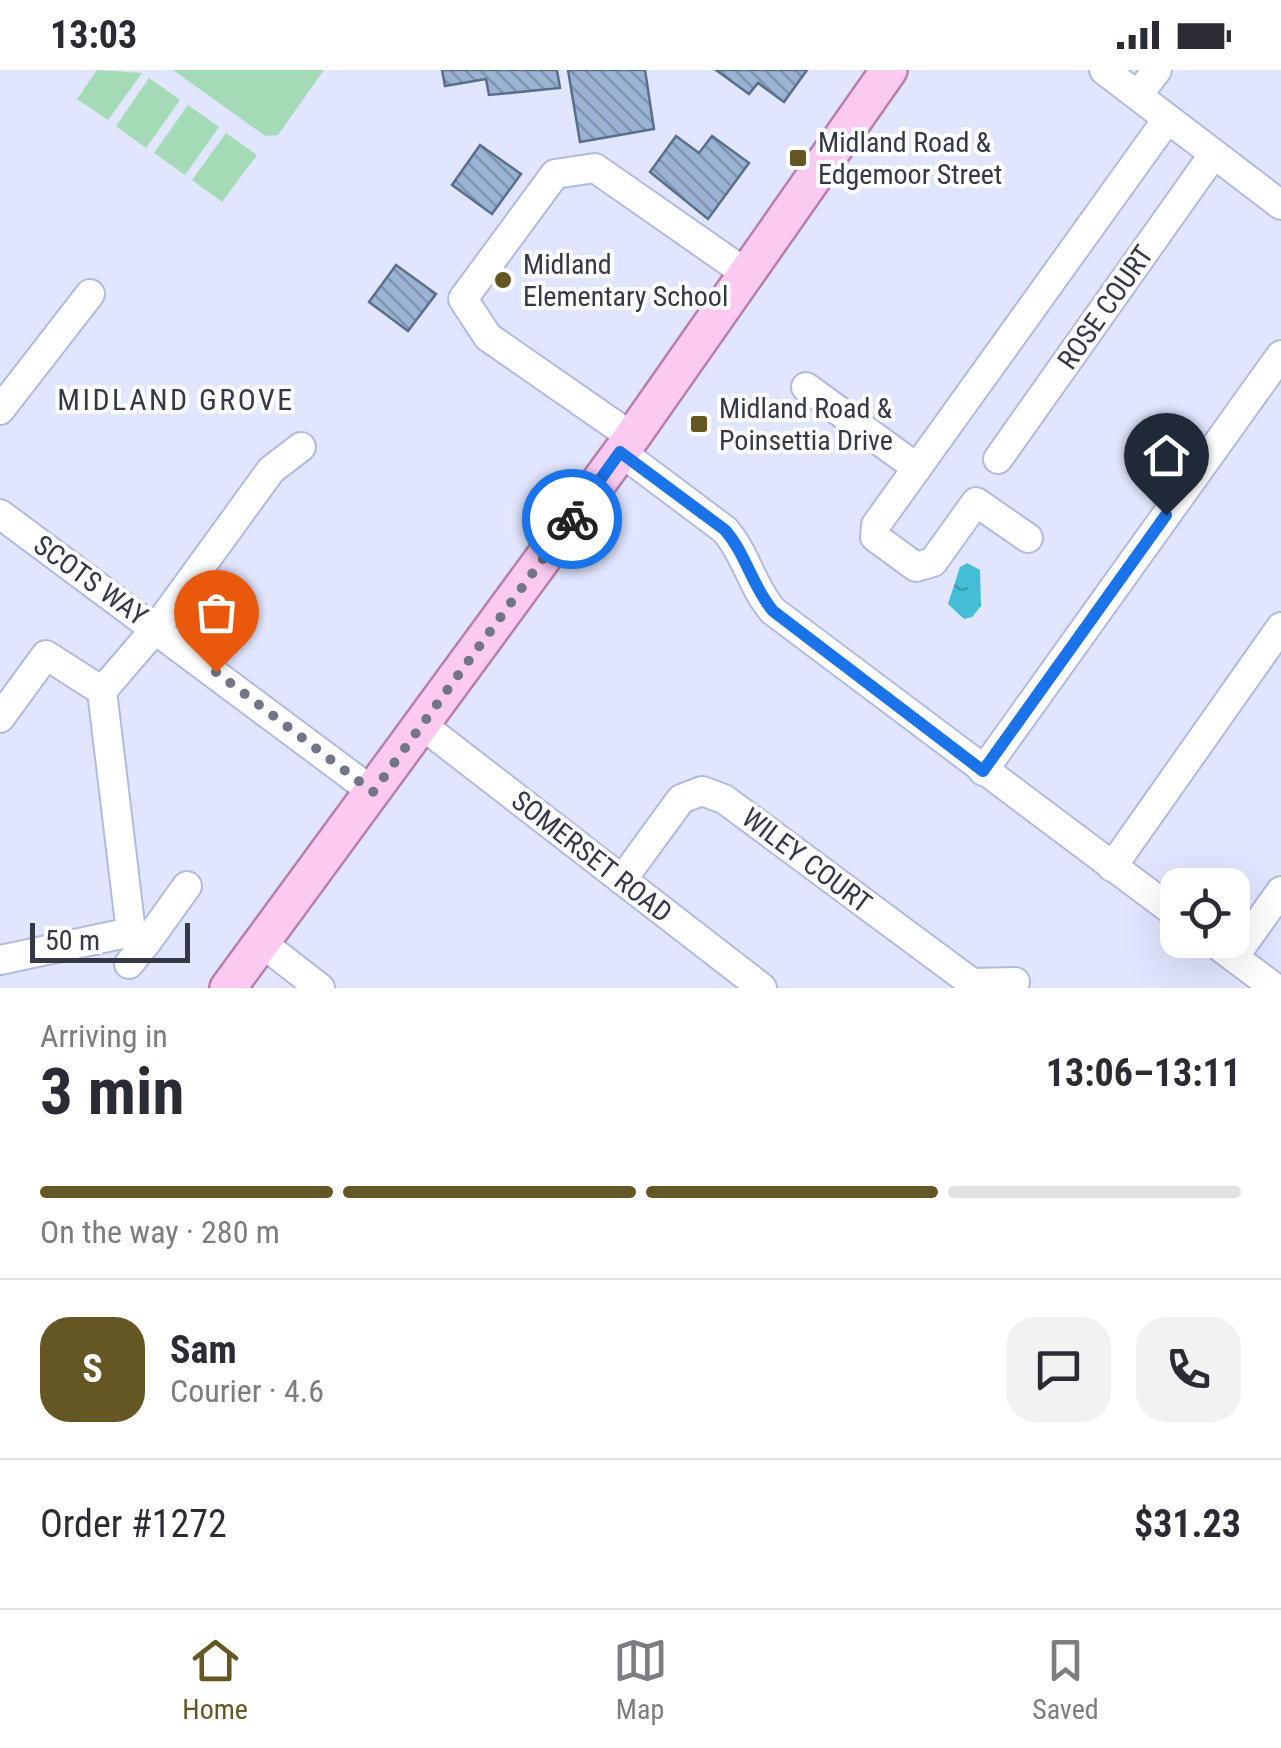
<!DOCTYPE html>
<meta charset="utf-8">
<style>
:root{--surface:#fff;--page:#f2f2f3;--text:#2b2b33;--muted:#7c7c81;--line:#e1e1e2;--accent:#655724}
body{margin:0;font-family:"Roboto Condensed",sans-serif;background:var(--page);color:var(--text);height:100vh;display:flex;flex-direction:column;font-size:38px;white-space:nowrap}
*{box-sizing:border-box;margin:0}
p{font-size:32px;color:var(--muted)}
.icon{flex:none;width:55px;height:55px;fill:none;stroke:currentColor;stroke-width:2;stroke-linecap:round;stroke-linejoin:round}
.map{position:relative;height:918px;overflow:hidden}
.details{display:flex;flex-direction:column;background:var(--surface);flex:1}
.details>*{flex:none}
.tools{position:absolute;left:1160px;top:798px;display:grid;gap:20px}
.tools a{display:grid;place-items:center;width:90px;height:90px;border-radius:20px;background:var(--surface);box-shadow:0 10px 40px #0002;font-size:50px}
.scale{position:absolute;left:30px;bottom:25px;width:160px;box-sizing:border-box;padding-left:10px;border:5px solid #343847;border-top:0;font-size:28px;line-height:35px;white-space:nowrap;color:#343847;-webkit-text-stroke:8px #fff;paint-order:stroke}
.pin{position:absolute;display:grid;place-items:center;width:85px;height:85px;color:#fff;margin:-102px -42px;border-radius:50% 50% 50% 0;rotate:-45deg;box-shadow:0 0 10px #0007}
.pin .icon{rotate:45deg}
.courier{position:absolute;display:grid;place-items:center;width:100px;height:100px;margin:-50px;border:8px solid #1a73e8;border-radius:50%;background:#fff;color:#222;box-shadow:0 2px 12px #0007}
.summary em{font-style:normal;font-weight:700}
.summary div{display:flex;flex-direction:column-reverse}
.summary{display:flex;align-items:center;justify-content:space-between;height:170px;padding:0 40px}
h1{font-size:65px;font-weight:700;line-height:75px}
.bar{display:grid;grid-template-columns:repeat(4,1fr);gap:15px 10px;align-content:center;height:120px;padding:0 40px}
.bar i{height:12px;border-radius:8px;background:var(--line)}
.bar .current{background:var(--accent)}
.bar p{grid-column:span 4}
.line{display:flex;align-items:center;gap:25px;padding:0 40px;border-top:2px solid var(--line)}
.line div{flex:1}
.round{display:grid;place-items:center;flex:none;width:105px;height:105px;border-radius:30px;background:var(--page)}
.status{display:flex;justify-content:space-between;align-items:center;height:70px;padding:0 50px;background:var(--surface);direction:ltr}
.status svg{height:28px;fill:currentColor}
.menu{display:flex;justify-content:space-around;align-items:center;height:140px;border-top:2px solid var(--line);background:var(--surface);font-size:28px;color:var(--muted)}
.menu a{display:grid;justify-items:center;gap:5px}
.menu .current{color:var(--accent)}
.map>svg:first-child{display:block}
</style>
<div class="status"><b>13:03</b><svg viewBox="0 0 49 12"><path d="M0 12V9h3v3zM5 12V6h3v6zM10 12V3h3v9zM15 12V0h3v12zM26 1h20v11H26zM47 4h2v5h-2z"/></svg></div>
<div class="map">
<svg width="1281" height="918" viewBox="0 0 1281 918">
<defs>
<pattern id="water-ripples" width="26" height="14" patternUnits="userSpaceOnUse" patternTransform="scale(2.5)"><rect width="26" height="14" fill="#44bdd6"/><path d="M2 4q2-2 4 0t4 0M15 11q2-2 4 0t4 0" fill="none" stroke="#3a9baf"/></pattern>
<pattern id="building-back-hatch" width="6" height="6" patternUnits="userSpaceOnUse" patternTransform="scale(2.5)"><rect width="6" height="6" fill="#9ab3d3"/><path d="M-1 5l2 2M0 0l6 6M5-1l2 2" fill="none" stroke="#7e93ad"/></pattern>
</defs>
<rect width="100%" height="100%" fill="#e1e6fe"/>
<g fill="#a5dab6">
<path d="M 97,0 L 142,3 L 108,50 L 77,29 Z"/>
<path d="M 173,0 L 324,0 L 278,65 L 265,66 Z"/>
<path d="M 149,8 L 180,30 L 146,78 L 116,56 Z"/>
<path d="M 188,35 L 219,57 L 185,105 L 154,83 Z"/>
<path d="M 226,63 L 257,85 L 222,132 L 192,110 Z"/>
</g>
<path fill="url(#water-ripples)" d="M 967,493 L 980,500 L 981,536 L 972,547 L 964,549 L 948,534 L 960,497 Z"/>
<g fill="url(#building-back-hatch)" stroke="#58708d" stroke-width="2.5">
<path d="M 442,0 L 557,0 L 560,18 L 489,25 L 486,9 L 445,16 Z"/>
<path d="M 568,0 L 645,0 L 654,59 L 580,72 Z"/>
<path d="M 716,0 L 807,0 L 784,32 L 758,13 L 749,24 Z"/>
<path d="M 676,66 L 699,83 L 712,66 L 749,93 L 708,149 L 650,102 Z"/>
<path d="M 480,75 L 521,104 L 492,144 L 452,115 Z"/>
<path d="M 396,195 L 436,224 L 408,261 L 369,232 Z"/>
</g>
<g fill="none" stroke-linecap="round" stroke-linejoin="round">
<defs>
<g id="minor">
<path d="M 1104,0 L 1281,135"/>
<path d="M 1138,25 L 1157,0"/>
<path d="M 806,317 L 917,398"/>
<path d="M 0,340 L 90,224"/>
<path d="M 632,367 L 488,267 L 463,229 L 555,104 L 595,98 L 747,204"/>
<path d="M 621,382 L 725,460 C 746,484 752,517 773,541 L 1178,845"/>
<path d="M 998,389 L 1213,85"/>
<path d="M 0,444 L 373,722"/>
<path d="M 1028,468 L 976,432 L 933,492 L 916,497 L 875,467 L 876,455 L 1166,51"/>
<path d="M 0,648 L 46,585 L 102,621 L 157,557 L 271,400 L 301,377"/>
<path d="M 422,655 L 762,918"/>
<path d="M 983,701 L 1281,285"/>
<path d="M 1112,797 L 1281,557"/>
<path d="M 622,810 L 681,729 L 702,721 L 724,729 L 972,913 L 1015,912"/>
<path d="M 131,862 L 146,873 L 187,816"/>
<path d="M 1211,870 L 1275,918"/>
<path d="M 262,873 L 320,918"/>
<path d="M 1234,887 L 1281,821"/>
<path d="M 0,890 L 131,862 L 102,621"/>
<path d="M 129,894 L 146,873"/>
</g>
<path id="major" d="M 228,918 L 632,367 L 889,0"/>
</defs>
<use href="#minor" stroke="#b1bae0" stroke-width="32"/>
<use href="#major" stroke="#b580b0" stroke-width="40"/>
<use href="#minor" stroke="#fff" stroke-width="28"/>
<use href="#major" stroke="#fccaf1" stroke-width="35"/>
</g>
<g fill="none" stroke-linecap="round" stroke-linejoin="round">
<path stroke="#717587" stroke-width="10" stroke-dasharray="0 18" d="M 216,602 L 373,722 L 572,449"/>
<path stroke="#1a73e8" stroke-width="12" d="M 572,449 L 620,382 L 725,460 C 746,484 752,516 773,541 L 983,701 L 1166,445"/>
</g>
<g fill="#655724" stroke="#fff" stroke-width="4">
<rect x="788" y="78" width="20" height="20" rx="5"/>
<circle cx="503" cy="210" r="10"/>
<rect x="689" y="344" width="20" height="20" rx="5"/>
</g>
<g text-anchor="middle" stroke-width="8" stroke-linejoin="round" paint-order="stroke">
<g font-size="28" fill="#343847" stroke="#fff" text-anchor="start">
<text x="818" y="82">Midland Road &amp;<tspan x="818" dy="32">Edgemoor Street</tspan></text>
<text x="523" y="204">Midland<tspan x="523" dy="32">Elementary School</tspan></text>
<text x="719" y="348">Midland Road &amp;<tspan x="719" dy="32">Poinsettia Drive</tspan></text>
</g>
<g font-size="28" fill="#343847" stroke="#fff">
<text transform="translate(1105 237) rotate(-55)" y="10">ROSE COURT</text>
<text transform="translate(91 510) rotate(36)" y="10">SCOTS WAY</text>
<text transform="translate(592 786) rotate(38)" y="10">SOMERSET ROAD</text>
<text transform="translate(807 790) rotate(37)" y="10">WILEY COURT</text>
</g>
<g font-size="30" letter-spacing="2.5" fill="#343847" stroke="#fff">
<text x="176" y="340">MIDLAND GROVE</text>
</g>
</g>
</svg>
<div class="tools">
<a><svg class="icon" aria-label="locate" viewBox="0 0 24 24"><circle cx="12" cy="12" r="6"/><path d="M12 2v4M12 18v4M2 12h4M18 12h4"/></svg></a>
</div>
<div class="scale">50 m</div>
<div class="pin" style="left:216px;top:602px;background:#ea580c"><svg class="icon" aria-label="bag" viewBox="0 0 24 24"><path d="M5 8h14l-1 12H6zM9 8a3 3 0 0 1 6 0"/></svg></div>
<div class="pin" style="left:1166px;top:445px;background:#1f2937"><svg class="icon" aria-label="home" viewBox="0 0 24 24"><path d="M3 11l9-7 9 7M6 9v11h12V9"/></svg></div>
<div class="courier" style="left:572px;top:449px"><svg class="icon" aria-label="bike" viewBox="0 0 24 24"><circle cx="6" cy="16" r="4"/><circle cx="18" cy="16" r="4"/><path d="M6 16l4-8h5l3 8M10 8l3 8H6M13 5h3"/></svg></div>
</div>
<section class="details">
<div class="summary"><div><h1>3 min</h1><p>Arriving in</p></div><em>13:06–13:11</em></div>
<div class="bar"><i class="current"></i><i class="current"></i><i class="current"></i><i></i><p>On the way · 280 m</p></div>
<div class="line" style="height:180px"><b class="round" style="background:var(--accent);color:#fff">S</b><div><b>Sam</b><p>Courier · 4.6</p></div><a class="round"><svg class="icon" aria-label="chat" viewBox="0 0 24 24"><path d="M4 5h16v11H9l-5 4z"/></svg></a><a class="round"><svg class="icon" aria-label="phone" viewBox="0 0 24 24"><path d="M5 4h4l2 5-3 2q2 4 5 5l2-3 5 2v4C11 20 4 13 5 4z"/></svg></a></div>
<div class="line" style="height:130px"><div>Order #1272</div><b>$31.23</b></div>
</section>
<nav class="menu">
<a class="current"><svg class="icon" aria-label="home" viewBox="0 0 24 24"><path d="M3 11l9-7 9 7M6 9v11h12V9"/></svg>Home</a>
<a><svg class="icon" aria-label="map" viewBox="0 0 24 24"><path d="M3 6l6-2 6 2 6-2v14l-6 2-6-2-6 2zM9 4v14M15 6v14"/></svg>Map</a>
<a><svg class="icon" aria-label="saved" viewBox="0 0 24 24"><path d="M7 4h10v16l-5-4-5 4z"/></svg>Saved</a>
</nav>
